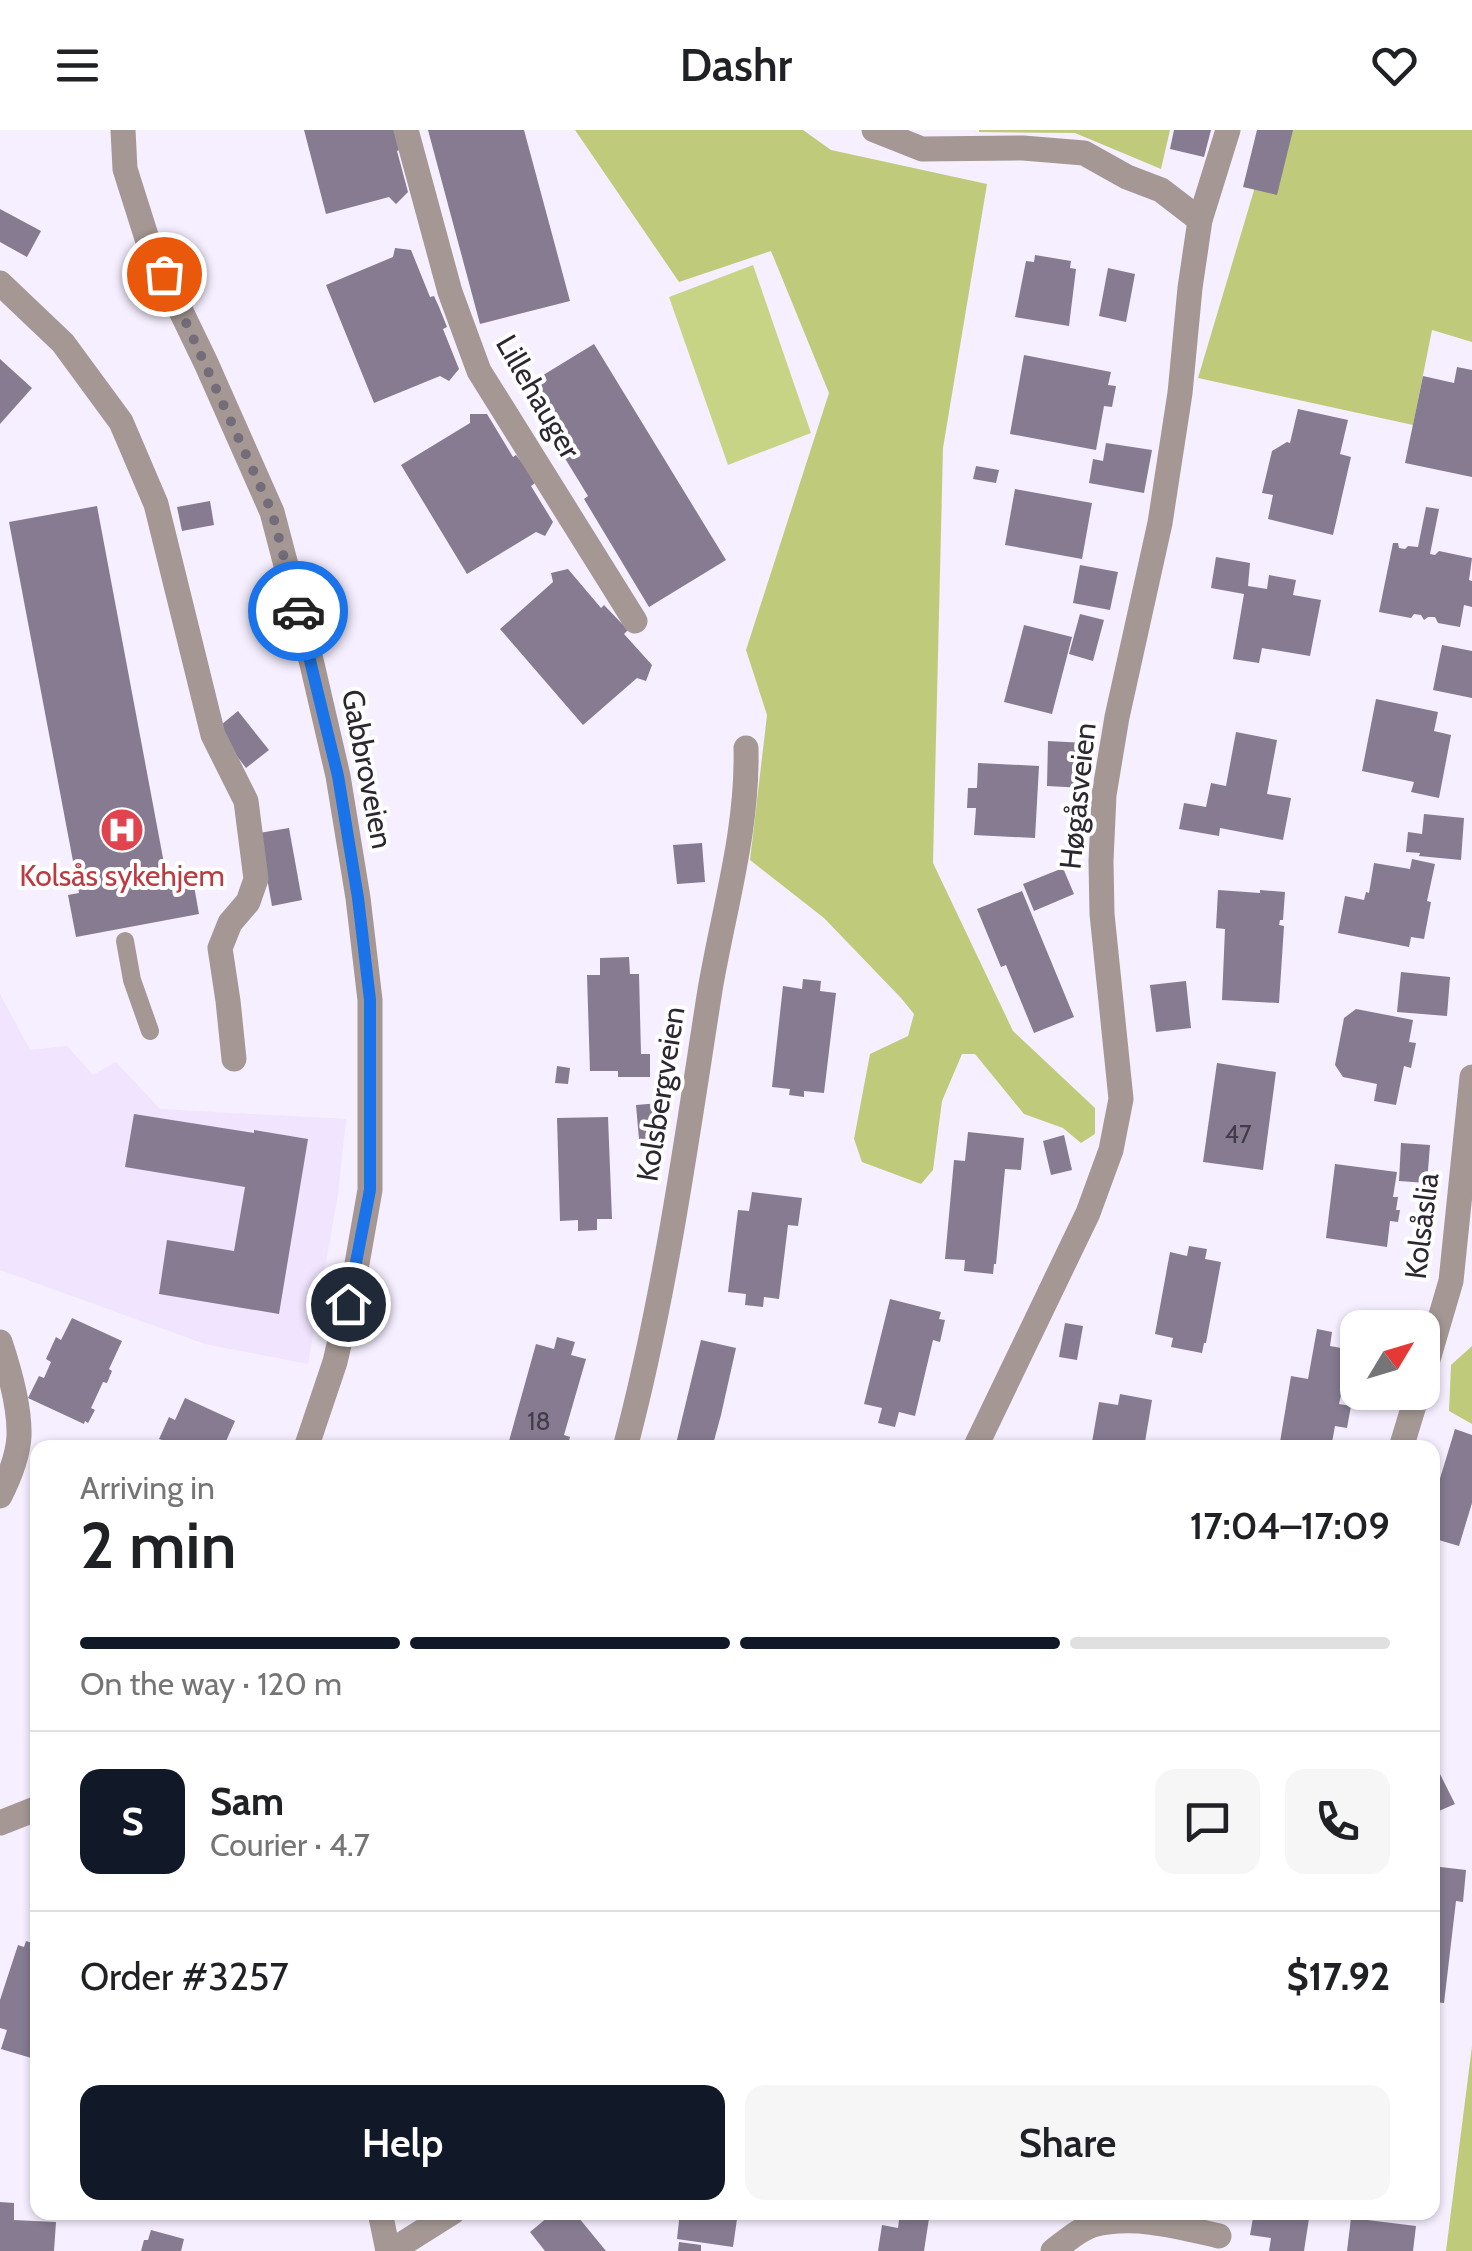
<!DOCTYPE html>
<meta charset="utf-8">
<style>
:root{--surface:#fff;--page:#f6f6f6;--text:#202124;--muted:#757577;--line:#e0e0e0;--accent:#111827}
body{margin:0;font-family:Cabin,sans-serif;background:var(--page);color:var(--text);height:100vh;display:flex;flex-direction:column;font-size:38px;white-space:nowrap}
*{box-sizing:border-box;margin:0}
p{font-size:32px;color:var(--muted)}
.icon{flex:none;width:55px;height:55px;fill:none;stroke:currentColor;stroke-width:2;stroke-linecap:round;stroke-linejoin:round}
.map{position:relative;flex:1;overflow:hidden}
.details{position:absolute;left:30px;top:1310px;width:1410px;height:780px;display:flex;flex-direction:column;background:var(--surface);border-radius:20px;box-shadow:0 2px 8px #0004}
.details>*{flex:none}
.needle{width:65px;rotate:52deg}
.fabs{position:absolute;left:1340px;top:1180px;display:grid;gap:20px}
.fabs a{display:grid;place-items:center;width:100px;height:100px;border-radius:20px;background:var(--surface);box-shadow:0 2px 8px #0004;font-size:50px}
.pin{position:absolute;display:grid;place-items:center;width:85px;height:85px;color:#fff;margin:-42px;border:5px solid #fff;border-radius:50%;box-shadow:0 2px 10px #0007}
.courier{position:absolute;display:grid;place-items:center;width:100px;height:100px;margin:-50px;border:8px solid #1a73e8;border-radius:50%;background:#fff;color:#222;box-shadow:0 2px 12px #0007}
.headline em{font-style:normal;font-weight:600}
.headline div{display:flex;flex-direction:column-reverse}
.headline{display:flex;align-items:center;justify-content:space-between;height:170px;padding:0 50px}
h1{font-size:65px;font-weight:600;line-height:75px}
.bar{display:grid;grid-template-columns:repeat(4,1fr);gap:15px 10px;align-content:center;height:120px;padding:0 50px}
.bar i{height:12px;border-radius:8px;background:var(--line)}
.bar .selected{background:var(--accent)}
.bar p{grid-column:span 4}
.line{display:flex;align-items:center;gap:25px;padding:0 50px;border-top:2px solid var(--line)}
.line div{flex:1}
.round{display:grid;place-items:center;flex:none;width:105px;height:105px;border-radius:20px;background:var(--page)}
.primary-button{display:flex;gap:20px;margin-top:auto;padding:20px 50px}
.primary-button a{flex:1;height:115px;border-radius:20px;background:var(--accent);color:#fff;font-size:40px;font-weight:600;line-height:115px;text-align:center}
.primary-button a+a{background:var(--page);color:var(--text)}
header{display:flex;justify-content:space-between;align-items:center;height:130px;padding:0 50px;background:var(--surface);font-size:45px;font-weight:600}
.map>svg:first-child{display:block}
</style>
<header><svg class="icon" aria-label="menu" viewBox="0 0 24 24"><path d="M4 6h16M4 12h16M4 18h16"/></svg>Dashr<svg class="icon" aria-label="heart" viewBox="0 0 24 24"><path d="M12 20l-8-8c-3-5 5-10 8-4 3-6 11-1 8 4z"/></svg></header>
<div class="map">
<svg width="1472" height="2121" viewBox="0 0 1472 2121">
<rect width="100%" height="100%" fill="#f6efff"/>
<path fill="#f0e4fe" d="M 0,864 L 30,920 L 67,916 L 93,945 L 116,932 L 160,979 L 346,989 L 338,1064 L 308,1234 L 205,1214 L 0,1140 Z"/>
<path fill="#c8d485" d="M 753,135 L 811,303 L 728,335 L 669,167 Z"/>
<g fill="#bfcb7b">
<path d="M 575,0 L 803,0 L 831,20 L 987,54 L 943,318 L 933,733 L 1013,901 L 1095,978 L 1095,1004 L 1081,1013 L 1063,998 L 1024,984 L 975,924 L 962,924 L 942,971 L 933,1040 L 921,1054 L 862,1032 L 854,1009 L 870,924 L 908,906 L 914,884 L 901,868 L 824,788 L 750,730 L 767,585 L 746,520 L 829,263 L 771,121 L 679,152 Z"/>
<path d="M 979,0 L 1170,0 L 1161,39 L 1075,3 L 979,2 Z"/>
<path d="M 1272,0 L 1472,0 L 1472,212 L 1432,200 L 1413,295 L 1198,248 Z"/>
<path d="M 1472,1216 L 1472,1294 L 1449,1281 L 1451,1235 Z"/>
<path d="M 1472,1916 L 1472,2121 L 1446,2121 Z"/>
</g>
<g fill="#867b91">
<path d="M 304,0 L 396,0 L 401,19 L 397,21 L 408,62 L 396,74 L 389,67 L 326,84 Z"/>
<path d="M 428,0 L 524,0 L 570,171 L 480,194 Z"/>
<path d="M 1174,0 L 1211,0 L 1204,27 L 1170,19 Z"/>
<path d="M 1257,0 L 1293,0 L 1277,65 L 1243,57 Z"/>
<path d="M 0,79 L 41,101 L 27,127 L 0,112 Z"/>
<path d="M 395,118 L 411,120 L 430,167 L 434,166 L 439,177 L 447,197 L 443,199 L 459,239 L 449,251 L 440,246 L 374,273 L 326,155 L 393,127 Z"/>
<path d="M 1035,125 L 1071,131 L 1070,138 L 1076,139 L 1069,196 L 1015,187 L 1026,131 L 1034,132 Z"/>
<path d="M 1108,138 L 1135,144 L 1126,192 L 1099,186 Z"/>
<path d="M 594,214 L 726,430 L 649,477 L 584,369 L 588,366 L 522,258 Z"/>
<path d="M 1024,225 L 1111,242 L 1108,255 L 1116,256 L 1112,277 L 1104,276 L 1096,320 L 1010,304 Z"/>
<path d="M 0,229 L 32,258 L 0,294 Z"/>
<path d="M 1457,237 L 1472,240 L 1472,347 L 1405,333 L 1423,246 L 1454,253 Z"/>
<path d="M 1298,279 L 1348,290 L 1340,324 L 1351,327 L 1333,405 L 1268,389 L 1273,365 L 1262,363 L 1272,321 L 1287,312 L 1290,313 Z"/>
<path d="M 470,284 L 487,284 L 513,327 L 516,325 L 524,335 L 535,353 L 531,356 L 553,392 L 545,406 L 536,402 L 467,444 L 401,335 L 470,293 Z"/>
<path d="M 1106,313 L 1152,320 L 1144,363 L 1089,353 L 1093,329 L 1103,331 Z"/>
<path d="M 976,336 L 999,340 L 996,353 L 973,349 Z"/>
<path d="M 1015,359 L 1092,373 L 1082,429 L 1005,415 Z"/>
<path d="M 210,371 L 214,395 L 182,401 L 177,377 Z"/>
<path d="M 97,376 L 166,744 L 191,739 L 199,784 L 76,807 L 68,765 L 79,763 L 9,392 Z"/>
<path d="M 1426,377 L 1439,379 L 1430,424 L 1435,425 L 1439,421 L 1472,428 L 1469,450 L 1472,451 L 1472,477 L 1464,475 L 1460,497 L 1438,493 L 1435,487 L 1428,487 L 1424,490 L 1421,485 L 1414,484 L 1411,488 L 1379,482 L 1393,413 L 1398,413 L 1399,418 L 1405,419 L 1408,416 L 1418,417 Z"/>
<path d="M 1216,427 L 1250,433 L 1248,456 L 1267,459 L 1269,445 L 1296,450 L 1293,465 L 1321,470 L 1310,526 L 1262,518 L 1259,533 L 1233,529 L 1244,464 L 1211,458 Z"/>
<path d="M 1080,435 L 1118,442 L 1110,480 L 1073,473 Z"/>
<path d="M 568,439 L 601,478 L 604,475 L 628,500 L 624,504 L 652,535 L 646,551 L 637,548 L 583,595 L 500,499 L 553,452 L 551,443 Z"/>
<path d="M 1080,484 L 1104,490 L 1093,531 L 1069,524 Z"/>
<path d="M 1024,495 L 1072,507 L 1052,584 L 1004,572 Z"/>
<path d="M 1442,515 L 1472,521 L 1472,568 L 1433,560 Z"/>
<path d="M 1376,569 L 1438,582 L 1434,601 L 1451,605 L 1439,668 L 1411,662 L 1414,652 L 1362,641 Z"/>
<path d="M 238,581 L 269,620 L 246,638 L 216,599 Z"/>
<path d="M 1236,602 L 1277,610 L 1267,664 L 1291,668 L 1283,710 L 1220,698 L 1219,706 L 1179,699 L 1184,673 L 1206,677 L 1211,653 L 1226,656 Z"/>
<path d="M 1048,611 L 1085,613 L 1084,658 L 1047,656 Z"/>
<path d="M 978,633 L 1039,636 L 1035,708 L 974,705 L 976,678 L 967,678 L 968,658 L 977,658 Z"/>
<path d="M 1424,684 L 1464,688 L 1461,730 L 1419,726 L 1420,723 L 1406,722 L 1408,702 L 1422,704 Z"/>
<path d="M 289,698 L 302,770 L 272,776 L 259,703 Z"/>
<path d="M 702,713 L 705,752 L 677,754 L 673,715 Z"/>
<path d="M 1412,729 L 1435,734 L 1427,771 L 1431,772 L 1424,809 L 1411,807 L 1409,817 L 1338,803 L 1345,766 L 1364,770 L 1366,762 L 1369,763 L 1374,733 L 1410,739 Z"/>
<path d="M 1063,738 L 1074,764 L 1034,781 L 1023,754 Z"/>
<path d="M 1218,760 L 1260,763 L 1260,760 L 1285,762 L 1283,790 L 1280,790 L 1279,795 L 1284,796 L 1279,873 L 1222,870 L 1225,799 L 1216,798 Z"/>
<path d="M 1022,761 L 1074,887 L 1034,903 L 1006,835 L 1001,837 L 977,779 Z"/>
<path d="M 629,827 L 630,844 L 639,844 L 641,924 L 650,924 L 650,947 L 618,947 L 618,941 L 590,941 L 587,845 L 600,845 L 600,828 Z"/>
<path d="M 1401,842 L 1450,847 L 1447,886 L 1397,882 Z"/>
<path d="M 803,849 L 821,851 L 820,861 L 836,863 L 824,963 L 804,961 L 804,967 L 789,965 L 790,959 L 772,957 L 783,856 L 802,859 Z"/>
<path d="M 1186,851 L 1191,898 L 1156,902 L 1150,855 Z"/>
<path d="M 1356,879 L 1413,890 L 1409,912 L 1416,913 L 1411,938 L 1404,936 L 1396,975 L 1374,971 L 1377,954 L 1343,947 L 1335,935 L 1344,888 Z"/>
<path d="M 1217,933 L 1276,942 L 1263,1040 L 1203,1032 Z"/>
<path d="M 557,936 L 570,938 L 568,954 L 555,953 Z"/>
<path d="M 660,973 L 662,1008 L 639,1009 L 636,975 Z"/>
<path d="M 134,984 L 254,1003 L 254,1000 L 308,1009 L 279,1184 L 159,1164 L 167,1110 L 234,1121 L 245,1057 L 125,1037 Z"/>
<path d="M 608,987 L 612,1089 L 597,1089 L 597,1100 L 578,1101 L 578,1090 L 560,1091 L 557,988 Z"/>
<path d="M 968,1002 L 1024,1008 L 1021,1040 L 1005,1039 L 996,1134 L 994,1134 L 993,1144 L 964,1141 L 965,1130 L 945,1129 L 954,1030 L 965,1031 Z"/>
<path d="M 1064,1005 L 1072,1040 L 1051,1045 L 1043,1011 Z"/>
<path d="M 1401,1013 L 1430,1015 L 1427,1053 L 1399,1051 Z"/>
<path d="M 1335,1034 L 1397,1042 L 1393,1067 L 1398,1067 L 1396,1080 L 1400,1080 L 1398,1092 L 1390,1091 L 1387,1117 L 1326,1108 Z"/>
<path d="M 752,1062 L 802,1068 L 798,1096 L 788,1095 L 779,1169 L 764,1167 L 763,1177 L 745,1175 L 746,1164 L 728,1162 L 738,1080 L 749,1081 Z"/>
<path d="M 1189,1116 L 1207,1119 L 1205,1129 L 1221,1132 L 1206,1213 L 1204,1213 L 1202,1223 L 1171,1217 L 1173,1208 L 1155,1204 L 1170,1122 L 1187,1126 Z"/>
<path d="M 890,1169 L 941,1182 L 939,1189 L 945,1190 L 940,1212 L 933,1210 L 915,1286 L 899,1282 L 895,1297 L 878,1293 L 882,1278 L 864,1274 Z"/>
<path d="M 72,1188 L 122,1211 L 109,1239 L 112,1241 L 107,1253 L 103,1252 L 91,1278 L 95,1280 L 88,1293 L 85,1291 L 84,1294 L 28,1268 L 39,1246 L 44,1248 L 51,1232 L 46,1229 L 56,1207 L 61,1210 Z"/>
<path d="M 1065,1193 L 1083,1196 L 1077,1230 L 1059,1227 Z"/>
<path d="M 1317,1199 L 1332,1202 L 1330,1216 L 1358,1221 L 1351,1257 L 1343,1256 L 1339,1274 L 1351,1276 L 1347,1298 L 1335,1296 L 1331,1318 L 1279,1318 L 1291,1246 L 1308,1249 Z"/>
<path d="M 557,1207 L 575,1212 L 571,1225 L 586,1229 L 564,1305 L 570,1307 L 567,1318 L 500,1318 L 509,1311 L 536,1214 L 554,1219 Z"/>
<path d="M 701,1210 L 736,1218 L 721,1285 L 712,1318 L 675,1318 Z"/>
<path d="M 1120,1264 L 1152,1270 L 1144,1318 L 1091,1318 L 1099,1272 L 1118,1275 Z"/>
<path d="M 185,1268 L 235,1291 L 223,1318 L 162,1318 L 165,1311 L 159,1309 L 169,1287 L 175,1290 Z"/>
<path d="M 1455,1299 L 1472,1305 L 1472,1373 L 1459,1416 L 1432,1408 L 1432,1375 Z"/>
<path d="M 1438,1640 L 1455,1674 L 1432,1684 L 1432,1643 Z"/>
<path d="M 1432,1736 L 1466,1740 L 1463,1772 L 1456,1771 L 1444,1873 L 1432,1872 Z"/>
<path d="M 26,1811 L 38,1815 L 38,1930 L 1,1919 L 7,1900 L 0,1898 L 0,1870 L 18,1815 L 24,1817 Z"/>
<path d="M 0,2072 L 14,2073 L 14,2090 L 56,2092 L 54,2121 L 0,2121 Z"/>
<path d="M 554,2082 L 574,2082 L 606,2121 L 545,2121 L 530,2102 Z"/>
<path d="M 680,2082 L 738,2082 L 733,2117 L 677,2109 Z"/>
<path d="M 900,2082 L 930,2082 L 924,2121 L 878,2121 L 882,2095 L 898,2098 Z"/>
<path d="M 1254,2082 L 1310,2082 L 1304,2121 L 1269,2121 L 1271,2108 L 1250,2105 Z"/>
<path d="M 1351,2088 L 1416,2096 L 1413,2121 L 1347,2121 Z"/>
<path d="M 151,2100 L 184,2109 L 181,2121 L 141,2121 L 144,2110 L 148,2110 Z"/>
<path d="M 679,2112 L 701,2115 L 701,2121 L 678,2121 Z"/>
</g>
<g fill="none" stroke-linecap="round" stroke-linejoin="round">
<path stroke="#a59894" stroke-width="18" d="M 125,811 L 132,850 L 150,901"/>
<g stroke="#a59894" stroke-width="25">
<path d="M 123,0 L 125,39 L 149,115 L 206,233 L 272,382 L 312,534 L 338,646 L 358,768 L 370,870 L 370,1060 L 355,1145 L 335,1232 L 306,1318"/>
<path d="M 406,0 L 450,162 L 479,241 L 635,491"/>
<path d="M 874,0 L 922,19 L 1023,18 L 1084,23 L 1127,47 L 1161,60 L 1200,90"/>
<path d="M 0,153 L 63,213 L 121,292 L 156,374 L 213,605 L 246,671 L 256,749 L 248,772 L 230,793 L 220,818 L 228,871 L 234,929"/>
<path d="M 0,1212 C 9,1239 20,1277 19,1306 C 18,1327 9,1348 0,1366"/>
<path d="M 1422,1250 L 1451,1151 L 1472,947"/>
<path d="M 625,1318 C 665,1167 686,1013 710,860 C 724,778 748,701 746,618"/>
<path d="M 975,1318 L 1088,1083 L 1111,1020 L 1121,969 L 1102,784 L 1101,731 L 1104,665 L 1117,587 L 1160,393 L 1180,263 L 1190,158 L 1200,90 L 1228,0"/>
<path d="M 1401,1318 L 1418,1262"/>
<path d="M 0,1693 L 38,1678"/>
<path d="M 380,2082 L 388,2121"/>
<path d="M 391,2121 L 453,2082"/>
<path d="M 1053,2121 C 1065,2112 1078,2100 1093,2095 C 1134,2084 1180,2097 1219,2106"/>
</g>
</g>
<g fill="none" stroke-linecap="round" stroke-linejoin="round">
<path stroke="#736d79" stroke-width="10" stroke-dasharray="0 18" d="M 164,144 L 272,382 L 298,481"/>
<path stroke="#1a73e8" stroke-width="12" d="M 298,481 L 338,646 L 358,768 L 370,870 L 370,1060 L 348,1174"/>
</g>
<defs>
<symbol id="hospital-disc" viewBox="-11 -11 22 22"><circle r="9.5" fill="#e0444e" stroke="#fff"/><path d="M-5-5h3v3.5h4V-5h3V5h-3V1.5h-4V5h-3Z" fill="#fff"/></symbol>
</defs>
<g fill-rule="evenodd">
<use href="#hospital-disc" x="97" y="675" width="50" height="50"/>
</g>
<g text-anchor="middle" stroke-width="8" stroke-linejoin="round" paint-order="stroke">
<g font-size="25" fill="#423c49">
<text x="1238" y="1013">47</text>
<text x="539" y="1300">18</text>
</g>
<g font-size="30" fill="#2c2731" stroke="#fff">
<text transform="translate(538 267) rotate(60)" y="10">Lillehauger</text>
<text transform="translate(367 639) rotate(79)" y="10">Gabbroveien</text>
<text transform="translate(1078 666) rotate(-84)" y="10">Høgåsveien</text>
<text transform="translate(661 964) rotate(-81)" y="10">Kolsbergveien</text>
<text transform="translate(1422 1096) rotate(-83)" y="10">Kolsåslia</text>
</g>
<g font-size="30" fill="#be3a42" stroke="#fff">
<text x="122" y="756">Kolsås sykehjem</text>
</g>
</g>
</svg>
<div class="fabs">
<a><svg class="needle" viewBox="-14 -14 28 28"><path d="M0-13l5 13h-10z" fill="#e53935"/><path d="M0 13l5-13h-10z" fill="#757577"/></svg></a>
</div>
<div class="pin" style="left:164px;top:144px;background:#ea580c"><svg class="icon" aria-label="bag" viewBox="0 0 24 24"><path d="M5 8h14l-1 12H6zM9 8a3 3 0 0 1 6 0"/></svg></div>
<div class="pin" style="left:348px;top:1174px;background:#1f2937"><svg class="icon" aria-label="home" viewBox="0 0 24 24"><path d="M3 11l9-7 9 7M6 9v11h12V9"/></svg></div>
<div class="courier" style="left:298px;top:481px"><svg class="icon" aria-label="car" viewBox="0 0 24 24"><path d="M5 17H2v-5l4-1 3-4h7l3 4 3 1v5h-3M9 17h6M6 11h13"/><circle cx="7" cy="17" r="2"/><circle cx="17" cy="17" r="2"/></svg></div>
<section class="details">
<div class="headline"><div><h1>2 min</h1><p>Arriving in</p></div><em>17:04–17:09</em></div>
<div class="bar"><i class="selected"></i><i class="selected"></i><i class="selected"></i><i></i><p>On the way · 120 m</p></div>
<div class="line" style="height:180px"><b class="round" style="background:var(--accent);color:#fff">S</b><div><b>Sam</b><p>Courier · 4.7</p></div><a class="round"><svg class="icon" aria-label="chat" viewBox="0 0 24 24"><path d="M4 5h16v11H9l-5 4z"/></svg></a><a class="round"><svg class="icon" aria-label="phone" viewBox="0 0 24 24"><path d="M5 4h4l2 5-3 2q2 4 5 5l2-3 5 2v4C11 20 4 13 5 4z"/></svg></a></div>
<div class="line" style="height:130px"><div>Order #3257</div><b>$17.92</b></div>
<div class="primary-button"><a>Help</a><a>Share</a></div>
</section>
</div>
